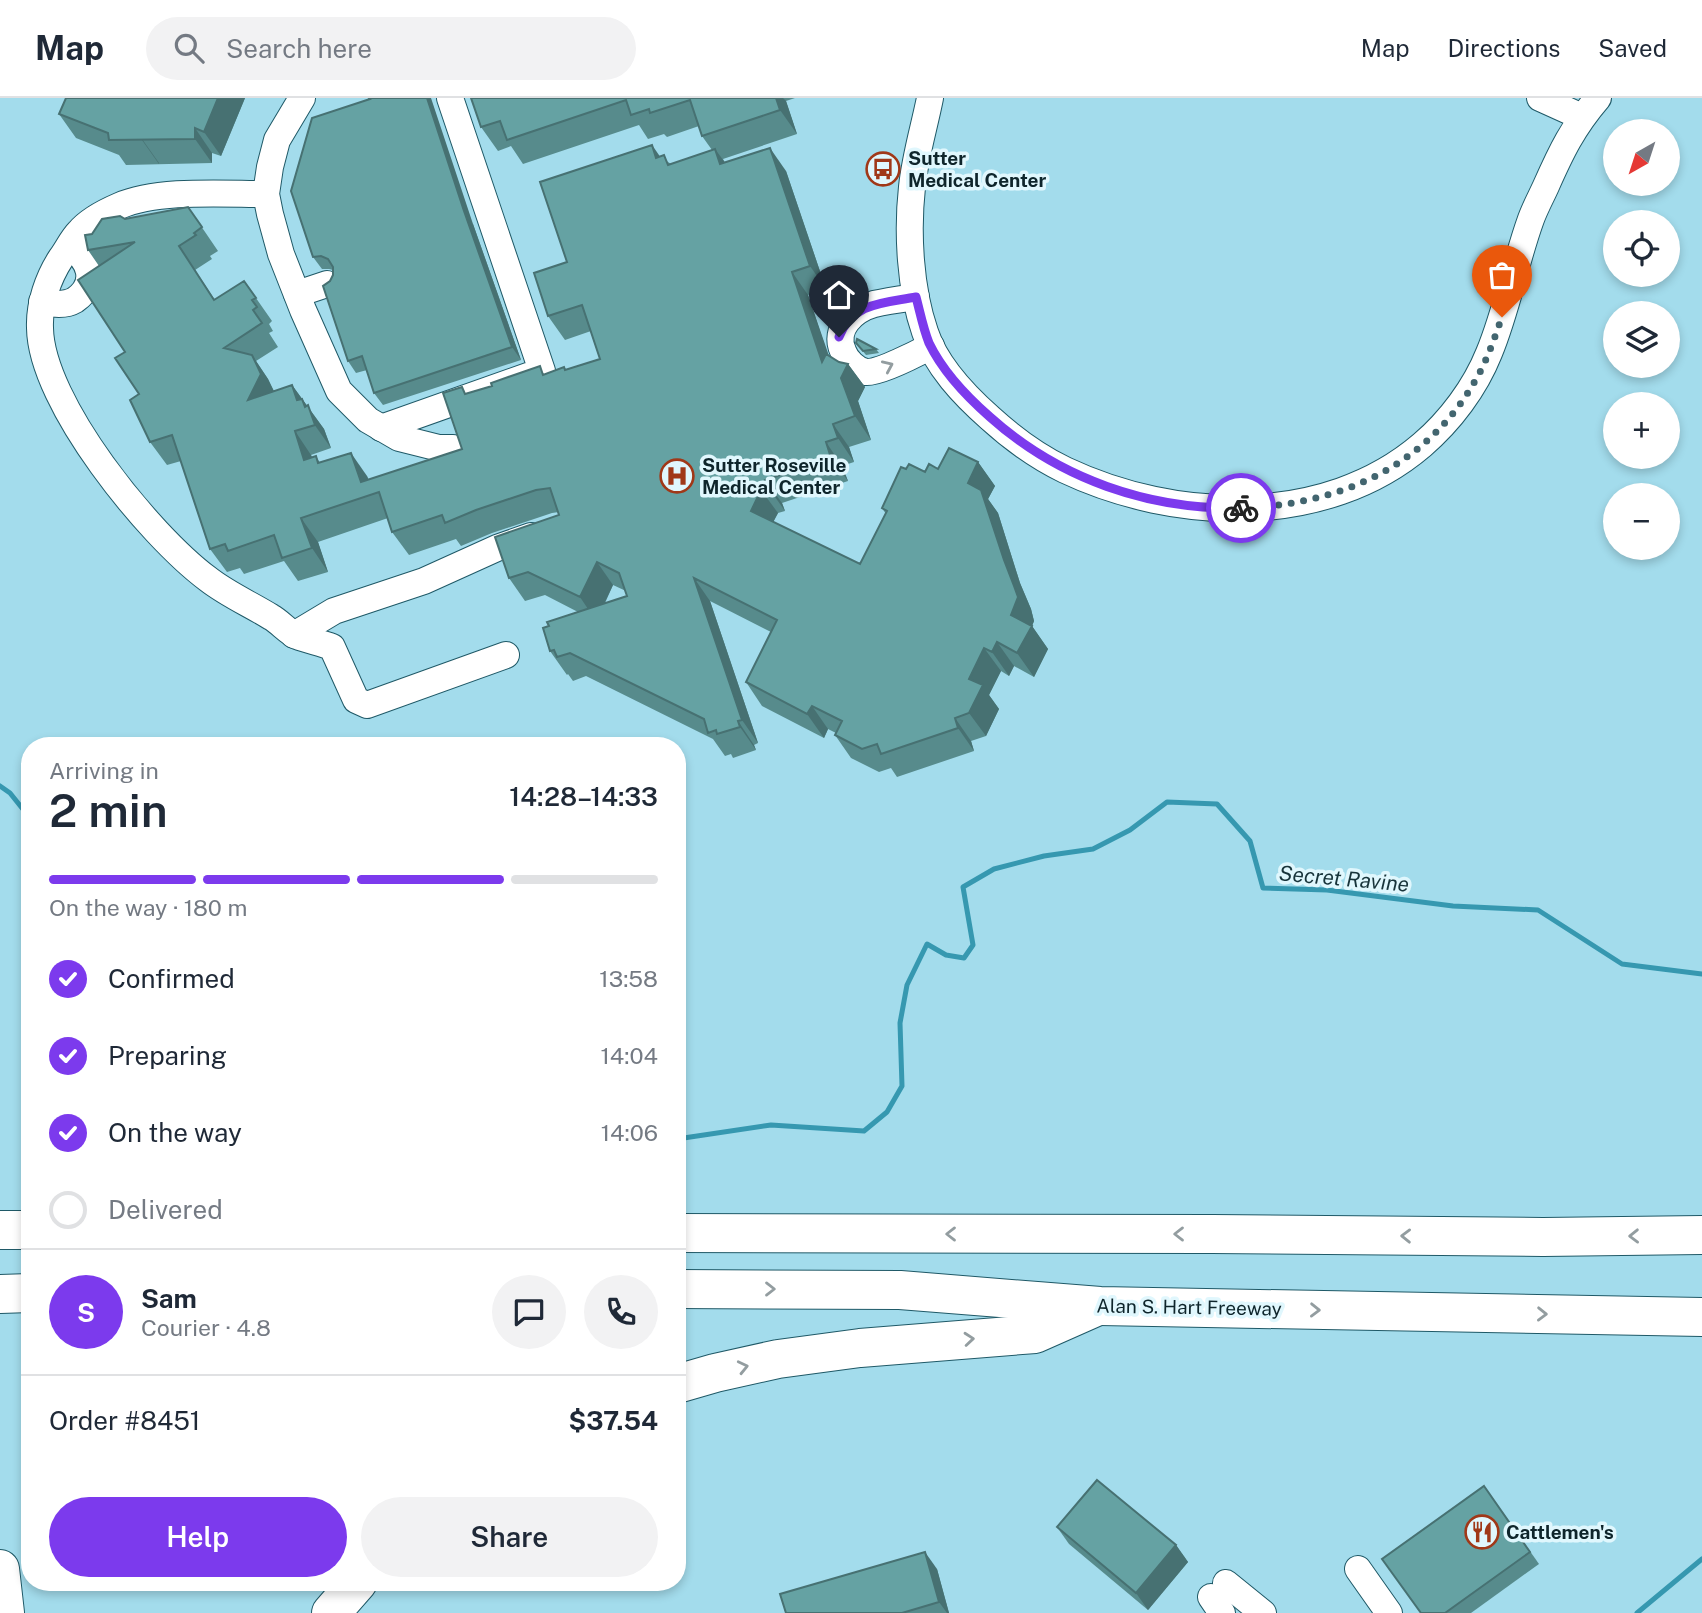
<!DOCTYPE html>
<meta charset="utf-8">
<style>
:root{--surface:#fff;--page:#f2f2f3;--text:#1f2937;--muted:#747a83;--line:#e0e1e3;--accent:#7c3aed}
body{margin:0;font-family:"Public Sans",sans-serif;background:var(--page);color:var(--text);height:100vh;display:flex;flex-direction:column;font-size:26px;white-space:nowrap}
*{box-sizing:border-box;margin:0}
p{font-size:23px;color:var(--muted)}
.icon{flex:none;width:38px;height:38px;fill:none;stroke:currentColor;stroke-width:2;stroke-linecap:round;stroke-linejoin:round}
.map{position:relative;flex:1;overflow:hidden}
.panel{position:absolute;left:21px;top:639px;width:665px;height:854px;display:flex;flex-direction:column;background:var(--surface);border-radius:28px;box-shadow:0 4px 10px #0003}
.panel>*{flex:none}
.needle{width:46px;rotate:219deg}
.controls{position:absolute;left:1603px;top:21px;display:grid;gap:14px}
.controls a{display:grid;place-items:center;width:77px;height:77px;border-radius:50%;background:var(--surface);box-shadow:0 4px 10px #0003;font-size:35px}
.pin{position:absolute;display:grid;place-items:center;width:60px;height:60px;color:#fff;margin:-72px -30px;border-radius:50% 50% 50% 0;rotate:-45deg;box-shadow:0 0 7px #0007}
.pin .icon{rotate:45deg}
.courier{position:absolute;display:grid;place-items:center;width:70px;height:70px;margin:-35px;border:5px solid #7c3aed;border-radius:50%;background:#fff;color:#222;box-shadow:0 2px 9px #0007}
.head em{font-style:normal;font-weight:600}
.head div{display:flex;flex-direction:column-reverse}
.head{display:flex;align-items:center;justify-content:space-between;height:119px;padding:0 28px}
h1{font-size:46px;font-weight:600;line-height:52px}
.bar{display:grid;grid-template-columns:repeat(4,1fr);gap:10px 7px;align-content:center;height:84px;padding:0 28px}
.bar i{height:9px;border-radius:5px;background:var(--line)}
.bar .current{background:var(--accent)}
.bar p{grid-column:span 4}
.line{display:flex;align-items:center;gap:18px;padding:0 28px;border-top:2px solid var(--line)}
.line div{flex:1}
.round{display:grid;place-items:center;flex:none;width:74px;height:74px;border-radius:37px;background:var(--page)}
ol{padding:0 28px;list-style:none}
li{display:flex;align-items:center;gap:21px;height:77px}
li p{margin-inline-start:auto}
li .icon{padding:7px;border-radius:50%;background:var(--accent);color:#fff;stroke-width:4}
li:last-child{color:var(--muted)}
li i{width:38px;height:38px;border:4px solid var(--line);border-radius:50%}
.primary-button{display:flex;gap:14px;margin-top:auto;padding:14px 28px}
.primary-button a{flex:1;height:80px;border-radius:42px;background:var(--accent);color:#fff;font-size:28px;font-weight:600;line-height:80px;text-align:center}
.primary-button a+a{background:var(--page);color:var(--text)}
header{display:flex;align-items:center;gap:42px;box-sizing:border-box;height:98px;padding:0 35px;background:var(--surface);border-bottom:2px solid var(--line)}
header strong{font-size:33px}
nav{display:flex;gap:38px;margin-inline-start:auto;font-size:24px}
.search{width:490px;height:63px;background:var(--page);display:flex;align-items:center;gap:18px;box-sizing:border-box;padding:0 24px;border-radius:38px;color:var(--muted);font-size:26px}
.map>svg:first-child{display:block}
</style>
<header>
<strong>Map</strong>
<div class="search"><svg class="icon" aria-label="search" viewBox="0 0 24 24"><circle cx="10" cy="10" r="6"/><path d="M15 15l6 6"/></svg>Search here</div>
<nav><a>Map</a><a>Directions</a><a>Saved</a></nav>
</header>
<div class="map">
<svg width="1702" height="1515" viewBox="0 0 1702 1515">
<rect width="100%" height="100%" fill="#a3dcec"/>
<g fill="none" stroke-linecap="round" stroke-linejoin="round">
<g stroke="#3698b0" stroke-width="5">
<path d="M 0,688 L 10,695 L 30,720"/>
<path d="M 677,1041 L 771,1027 L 864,1033 L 887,1014 L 902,988 L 900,925 L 907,887 L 927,846 L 946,857 L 964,860 L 973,847 L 963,789 L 994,771 L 1044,758 L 1093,751 L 1130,732 L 1167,704 L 1217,706 L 1250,743 L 1263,790 L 1327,792 L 1453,808 L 1538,812 L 1622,866 L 1702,876"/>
<path d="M 1637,1515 L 1702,1461"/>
</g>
<defs>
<g id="minor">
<path d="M 302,0 L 277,42 L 270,69 L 266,96 L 270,116 L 281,156 L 303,212 L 339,293 L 368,322 L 399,340 L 439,350 L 453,350"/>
<path d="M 930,0 C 924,30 915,59 912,89 C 907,134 910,191 925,234 C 936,268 964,297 990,320 C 1012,340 1038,359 1065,372 C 1175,424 1325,430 1422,347 C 1450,323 1475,290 1489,255 C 1507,212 1515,165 1531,121 C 1535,110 1541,99 1546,88 C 1561,54 1573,29 1598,0"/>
<path d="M 1540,0 L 1582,19"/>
<path d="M 266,96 C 223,96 158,91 119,108 C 105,114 89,122 79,134 C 72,141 67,152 61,160 C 48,180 39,206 40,230 C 41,305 149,437 208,481 C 227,496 250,506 271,519 C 280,524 288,534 297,538 C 308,542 321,545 332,549 L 356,602 L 367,607 L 506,557"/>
<path d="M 297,196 L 327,186"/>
<path d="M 916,199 C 902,201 887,203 874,206 C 853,212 833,231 843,253 C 846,262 856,272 866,274 C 879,275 918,255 931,248"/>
<path d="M 42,204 C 53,206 65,208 75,202 C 99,185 90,161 69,149"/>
<path d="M 381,330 L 542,273 L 450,0"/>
<path d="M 294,537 L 334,513 L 424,483 L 497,450 L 531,438"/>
<path d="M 1358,1471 L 1389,1515"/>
<path d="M 1226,1485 L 1263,1515"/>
<path d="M 1211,1499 L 1222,1515"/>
</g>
<g id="highway">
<path d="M 0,1132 L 30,1132"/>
<path d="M 677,1135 L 1212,1136 L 1543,1139 L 1702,1137"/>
<path d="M 677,1191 L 900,1192 L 1100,1208 L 1702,1219"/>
<path d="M 0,1196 L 30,1195"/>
<path d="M 677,1286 L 715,1275 L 778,1261 L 860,1250 L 1035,1236 L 1096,1209"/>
<path d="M 0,1471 L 5,1515"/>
<path d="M 331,1515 L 358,1484"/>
</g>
</defs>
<use href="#minor" stroke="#1f5967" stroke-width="28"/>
<use href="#highway" stroke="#1f5967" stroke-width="40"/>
<use href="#minor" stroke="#fff" stroke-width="26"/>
<use href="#highway" stroke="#fff" stroke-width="38"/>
</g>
<g fill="#578b8c" fill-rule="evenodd">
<path d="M 66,0 L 245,0 L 221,58 L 212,55 L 212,65 L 126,67 L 119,57 L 76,40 L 59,16 Z"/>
<path d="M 471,0 L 795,0 L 786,3 L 797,36 L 723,61 L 725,65 L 786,73 L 826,191 L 808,197 L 828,257 L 839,264 L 848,266 L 865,289 L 858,303 L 871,342 L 849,349 L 854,364 L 842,368 L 848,383 L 782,405 L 785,413 L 778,415 L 773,424 L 860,466 L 886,416 L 882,410 L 906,371 L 925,374 L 978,364 L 995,388 L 988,401 L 998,415 L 1020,485 L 1031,511 L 1034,523 L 1032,528 L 1048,551 L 1034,579 L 1014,568 L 1009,578 L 1001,573 L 989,597 L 999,611 L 986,638 L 971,643 L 974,653 L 897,679 L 891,670 L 879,674 L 851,660 L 835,637 L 836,635 L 828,631 L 824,640 L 762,608 L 746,584 L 771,534 L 710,503 L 758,645 L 754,647 L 756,652 L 733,660 L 731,656 L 725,658 L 713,641 L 586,578 L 573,583 L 568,576 L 567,577 L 550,553 L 549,528 L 578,514 L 545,497 L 525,503 L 509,480 L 559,417 L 559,414 L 552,415 L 492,435 L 461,448 L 456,441 L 409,457 L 392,434 L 388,420 L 318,444 L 328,474 L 298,483 L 284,463 L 244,476 L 240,470 L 227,474 L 210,451 L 181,363 L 167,367 L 150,344 L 139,296 L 125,254 L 99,168 L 88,152 L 92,136 L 125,121 L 188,109 L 218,153 L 210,158 L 212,161 L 195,172 L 215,202 L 244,183 L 272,223 L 269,226 L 273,233 L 269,235 L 278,249 L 256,263 L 268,281 L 274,293 L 292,287 L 324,331 L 331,350 L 311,357 L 312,359 L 316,358 L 320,365 L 367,378 L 369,382 L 462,351 L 467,295 L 545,276 L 566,272 L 600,261 L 591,233 L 565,242 L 548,218 L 567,164 L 659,58 L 671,66 L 712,52 L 702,38 L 699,28 L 667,39 L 664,36 L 648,41 L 639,27 L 523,66 L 511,48 L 498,53 L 481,29 ZM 613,487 L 626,493 L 627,498 L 605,505 Z"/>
<path d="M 473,126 L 521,262 L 383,307 L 374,295 L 367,272 L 356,275 L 348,263 L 330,183 L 333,177 L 333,172 L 329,171 L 322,171 L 313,159 Z"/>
<path d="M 856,245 L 876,251 L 879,255 L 866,257 Z"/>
<path d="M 1484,1388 L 1539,1466 L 1471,1515 L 1421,1515 Z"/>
<path d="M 1057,1429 L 1176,1447 L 1188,1464 L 1148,1512 L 1069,1446 Z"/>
<path d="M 937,1471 L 949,1515 L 786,1515 Z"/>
</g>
<g fill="#477172">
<path d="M 218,0 L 245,0 L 221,58 L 204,34 Z"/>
<path d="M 427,0 L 431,0 L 473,126 L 521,262 L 512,249 L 464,113 Z"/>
<path d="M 776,0 L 783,0 L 786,3 L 797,36 L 780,12 Z"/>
<path d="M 195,30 L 212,55 L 212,65 L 195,41 Z"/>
<path d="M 142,41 L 159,65 L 159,66 L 142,42 Z"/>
<path d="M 652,47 L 668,70 L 656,60 Z"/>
<path d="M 770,50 L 786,73 L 826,191 L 810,168 Z"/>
<path d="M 715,51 L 732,74 L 720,66 Z"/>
<path d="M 792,174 L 808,197 L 839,287 L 822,264 Z"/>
<path d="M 252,257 L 268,281 L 277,300 L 248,302 Z"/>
<path d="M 848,266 L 865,289 L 858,303 L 871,342 L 855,318 L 841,280 Z"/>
<path d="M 292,287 L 324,331 L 331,350 L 297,302 Z"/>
<path d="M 833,326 L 849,349 L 854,364 L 838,340 Z"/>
<path d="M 295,333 L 311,357 L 321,385 L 304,362 Z"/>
<path d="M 826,344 L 842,368 L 848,383 L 831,360 Z"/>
<path d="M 351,355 L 367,378 L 373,396 L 361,384 Z"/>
<path d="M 978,364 L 995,388 L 988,401 L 998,415 L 1020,485 L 1031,511 L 1034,523 L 1032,528 L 1048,551 L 1034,579 L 1017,555 L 1011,517 L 968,385 Z"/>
<path d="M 765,382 L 782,405 L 785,413 L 768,389 Z"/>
<path d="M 761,392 L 778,415 L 767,436 L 751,413 Z"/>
<path d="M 301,420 L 318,444 L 328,474 L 312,450 Z"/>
<path d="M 597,464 L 613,487 L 596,523 L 580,499 Z"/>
<path d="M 694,480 L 710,503 L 758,645 L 742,622 Z"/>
<path d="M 997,544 L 1014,568 L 1009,578 L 992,554 Z"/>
<path d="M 984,550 L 1001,573 L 989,597 L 999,611 L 986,638 L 969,615 L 969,581 Z"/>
<path d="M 812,608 L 828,631 L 824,640 L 807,616 Z"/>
<path d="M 955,620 L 971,643 L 974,653 L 958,630 Z"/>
<path d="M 738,623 L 754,647 L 756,652 L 740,629 Z"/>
<path d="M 1176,1447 L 1188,1464 L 1148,1512 L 1136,1495 Z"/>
<path d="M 925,1454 L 937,1471 L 949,1515 L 947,1515 L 939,1504 Z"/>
</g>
<g fill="#65a2a3" stroke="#477172" stroke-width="2">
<path d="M 66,0 L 218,0 L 204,34 L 195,30 L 195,41 L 109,42 L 108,35 L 59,16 Z"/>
<path d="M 369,0 L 427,0 L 464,113 L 512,249 L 374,295 L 362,258 L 348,263 L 323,188 L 330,183 L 333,177 L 333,169 L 328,161 L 321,158 L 313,159 L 291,93 L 312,20 L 370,1 Z"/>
<path d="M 471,0 L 776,0 L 780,12 L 702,38 L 690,2 L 650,15 L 649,11 L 631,17 L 626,2 L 507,42 L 500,23 L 481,29 Z"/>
<path d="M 652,47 L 656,60 L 664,57 L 668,67 L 715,51 L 720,66 L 770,50 L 810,168 L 792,174 L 822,264 L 826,256 L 839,264 L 848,266 L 841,280 L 855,318 L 833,326 L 838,340 L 826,344 L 831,360 L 765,382 L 768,389 L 761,392 L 751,413 L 860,466 L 887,413 L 882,410 L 901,369 L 906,371 L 909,366 L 925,374 L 929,366 L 938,371 L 949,350 L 978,364 L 968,385 L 981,392 L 1004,462 L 1014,488 L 1018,499 L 1011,517 L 1032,528 L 1017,555 L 997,544 L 992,554 L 984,550 L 969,581 L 983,587 L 969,615 L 955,620 L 958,630 L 881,656 L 877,646 L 862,651 L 835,637 L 842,623 L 812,608 L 807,616 L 746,584 L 777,522 L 694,480 L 742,622 L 738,623 L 740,629 L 717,636 L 716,632 L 708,635 L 704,621 L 570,555 L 557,559 L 554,552 L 550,553 L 543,530 L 549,528 L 547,524 L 627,498 L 619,475 L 597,464 L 580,499 L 528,474 L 509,480 L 495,439 L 559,417 L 550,390 L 536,392 L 476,412 L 445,425 L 442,417 L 392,434 L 379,394 L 301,420 L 312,450 L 282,460 L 274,437 L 228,453 L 225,446 L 210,451 L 172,337 L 150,344 L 130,302 L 139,296 L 115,260 L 125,254 L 78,182 L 135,144 L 88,152 L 85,137 L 92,136 L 102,121 L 120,118 L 125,121 L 188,109 L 202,129 L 194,135 L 196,137 L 179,148 L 214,202 L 244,183 L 256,200 L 252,202 L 257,209 L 253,212 L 262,225 L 224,250 L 252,257 L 261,276 L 248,302 L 292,287 L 297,302 L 302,301 L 305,309 L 308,307 L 315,327 L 295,333 L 304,362 L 316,358 L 318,365 L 351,355 L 361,384 L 462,351 L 443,295 L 462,289 L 465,296 L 492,288 L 491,285 L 540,268 L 543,277 L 564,269 L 565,272 L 600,261 L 582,207 L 548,218 L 534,175 L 567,164 L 540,84 Z"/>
<path d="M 857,241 L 876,251 L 863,253 L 856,245 Z"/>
<path d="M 1097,1382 L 1176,1447 L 1136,1495 L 1057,1429 Z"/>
<path d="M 1484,1388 L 1530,1454 L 1445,1515 L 1421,1515 L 1382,1461 Z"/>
<path d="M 925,1454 L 939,1504 L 902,1515 L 786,1515 L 780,1496 Z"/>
</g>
<defs><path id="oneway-chevron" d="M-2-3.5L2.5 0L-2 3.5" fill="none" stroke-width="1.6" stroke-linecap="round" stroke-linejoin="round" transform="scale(1.75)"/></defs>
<g stroke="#939da0">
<use href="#oneway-chevron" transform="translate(888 268) rotate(-24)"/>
<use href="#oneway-chevron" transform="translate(951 1136) rotate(-180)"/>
<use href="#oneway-chevron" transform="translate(1179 1136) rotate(-180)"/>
<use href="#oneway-chevron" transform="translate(1406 1138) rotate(-179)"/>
<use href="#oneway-chevron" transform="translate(1634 1138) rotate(179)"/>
<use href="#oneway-chevron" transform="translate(770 1191)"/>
<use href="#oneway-chevron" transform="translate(1315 1212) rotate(1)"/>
<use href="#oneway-chevron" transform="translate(1542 1216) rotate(1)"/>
<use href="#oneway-chevron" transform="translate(969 1241) rotate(-5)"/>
<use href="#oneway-chevron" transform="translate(743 1269) rotate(-13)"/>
</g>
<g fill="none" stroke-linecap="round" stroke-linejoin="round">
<path stroke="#42656f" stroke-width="7" stroke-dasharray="0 12.6" d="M 1241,410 C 1338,407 1425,370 1475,283 C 1487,263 1494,241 1502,219"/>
<path stroke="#7c3aed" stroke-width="9" d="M 839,239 C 852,204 885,205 916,199 C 920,214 923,230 929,245 C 943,274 966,298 990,319 C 1059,381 1149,412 1241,410"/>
</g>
<defs>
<symbol id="bus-ring" viewBox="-11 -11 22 22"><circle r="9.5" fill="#e0f7fd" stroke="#a03818" stroke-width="1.5"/><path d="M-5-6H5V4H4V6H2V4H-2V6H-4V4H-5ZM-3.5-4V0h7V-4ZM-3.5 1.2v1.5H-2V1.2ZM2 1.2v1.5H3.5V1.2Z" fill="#a03818"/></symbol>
<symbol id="hospital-ring" viewBox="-11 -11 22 22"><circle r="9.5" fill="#e0f7fd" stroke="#a03818" stroke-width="1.5"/><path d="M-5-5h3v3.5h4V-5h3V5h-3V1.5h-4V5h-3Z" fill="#a03818"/></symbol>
<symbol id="restaurant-ring" viewBox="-11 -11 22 22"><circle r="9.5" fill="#e0f7fd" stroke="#a03818" stroke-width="1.5"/><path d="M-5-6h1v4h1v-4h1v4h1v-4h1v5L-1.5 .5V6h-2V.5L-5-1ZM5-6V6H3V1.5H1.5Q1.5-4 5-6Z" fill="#a03818"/></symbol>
</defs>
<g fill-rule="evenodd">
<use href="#bus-ring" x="864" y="52" width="38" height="38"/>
<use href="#hospital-ring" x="658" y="359" width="38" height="38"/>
<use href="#restaurant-ring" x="1463" y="1415" width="38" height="38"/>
</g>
<g text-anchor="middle" stroke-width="7" stroke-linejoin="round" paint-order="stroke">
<g font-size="19" font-weight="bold" fill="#0e252b" stroke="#e0f7fd" text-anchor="start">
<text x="908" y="67">Sutter<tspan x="908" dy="22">Medical Center</tspan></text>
<text x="702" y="374">Sutter Roseville<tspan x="702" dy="22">Medical Center</tspan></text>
<text x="1506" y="1441">Cattlemen's</text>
</g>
<g font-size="19" fill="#0e252b" stroke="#e0f7fd">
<text transform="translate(1189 1209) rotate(1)" y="7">Alan S. Hart Freeway</text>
</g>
<g font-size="21" font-style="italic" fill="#18343b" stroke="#e0f7fd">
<text transform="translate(1344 781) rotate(5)" y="7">Secret Ravine</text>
</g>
</g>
</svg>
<div class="controls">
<a><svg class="needle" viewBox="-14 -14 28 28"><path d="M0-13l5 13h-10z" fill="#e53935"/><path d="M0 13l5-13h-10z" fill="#747a83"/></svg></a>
<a><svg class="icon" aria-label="locate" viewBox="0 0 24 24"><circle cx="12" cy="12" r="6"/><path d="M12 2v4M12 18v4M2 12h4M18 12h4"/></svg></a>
<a><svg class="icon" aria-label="layers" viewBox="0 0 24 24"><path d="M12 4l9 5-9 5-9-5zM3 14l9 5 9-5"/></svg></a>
<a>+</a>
<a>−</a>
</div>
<div class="pin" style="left:1502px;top:219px;background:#ea580c"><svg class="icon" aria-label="bag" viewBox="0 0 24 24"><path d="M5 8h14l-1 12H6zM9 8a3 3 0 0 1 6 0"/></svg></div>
<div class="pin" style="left:839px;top:239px;background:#1f2937"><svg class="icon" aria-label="home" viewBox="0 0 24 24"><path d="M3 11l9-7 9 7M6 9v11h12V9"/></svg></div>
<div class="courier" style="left:1241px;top:410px"><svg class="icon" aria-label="bike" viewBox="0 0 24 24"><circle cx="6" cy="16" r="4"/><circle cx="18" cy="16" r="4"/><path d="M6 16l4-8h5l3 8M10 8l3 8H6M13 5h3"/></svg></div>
<section class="panel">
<div class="head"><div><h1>2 min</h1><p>Arriving in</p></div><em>14:28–14:33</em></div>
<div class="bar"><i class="current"></i><i class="current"></i><i class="current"></i><i></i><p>On the way · 180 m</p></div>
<ol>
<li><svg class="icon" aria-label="check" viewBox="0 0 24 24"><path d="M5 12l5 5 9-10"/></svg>Confirmed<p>13:58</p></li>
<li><svg class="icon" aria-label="check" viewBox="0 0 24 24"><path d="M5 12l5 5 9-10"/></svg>Preparing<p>14:04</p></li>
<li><svg class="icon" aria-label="check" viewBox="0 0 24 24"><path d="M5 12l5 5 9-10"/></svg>On the way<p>14:06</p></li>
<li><i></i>Delivered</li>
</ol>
<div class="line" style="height:126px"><b class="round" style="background:var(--accent);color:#fff">S</b><div><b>Sam</b><p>Courier · 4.8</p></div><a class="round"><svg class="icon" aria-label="chat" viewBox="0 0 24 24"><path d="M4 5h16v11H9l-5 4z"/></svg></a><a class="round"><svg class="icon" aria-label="phone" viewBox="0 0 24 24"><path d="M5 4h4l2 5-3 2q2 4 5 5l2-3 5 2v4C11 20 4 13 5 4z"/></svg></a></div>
<div class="line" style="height:91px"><div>Order #8451</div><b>$37.54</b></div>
<div class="primary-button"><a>Help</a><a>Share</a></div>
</section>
</div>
